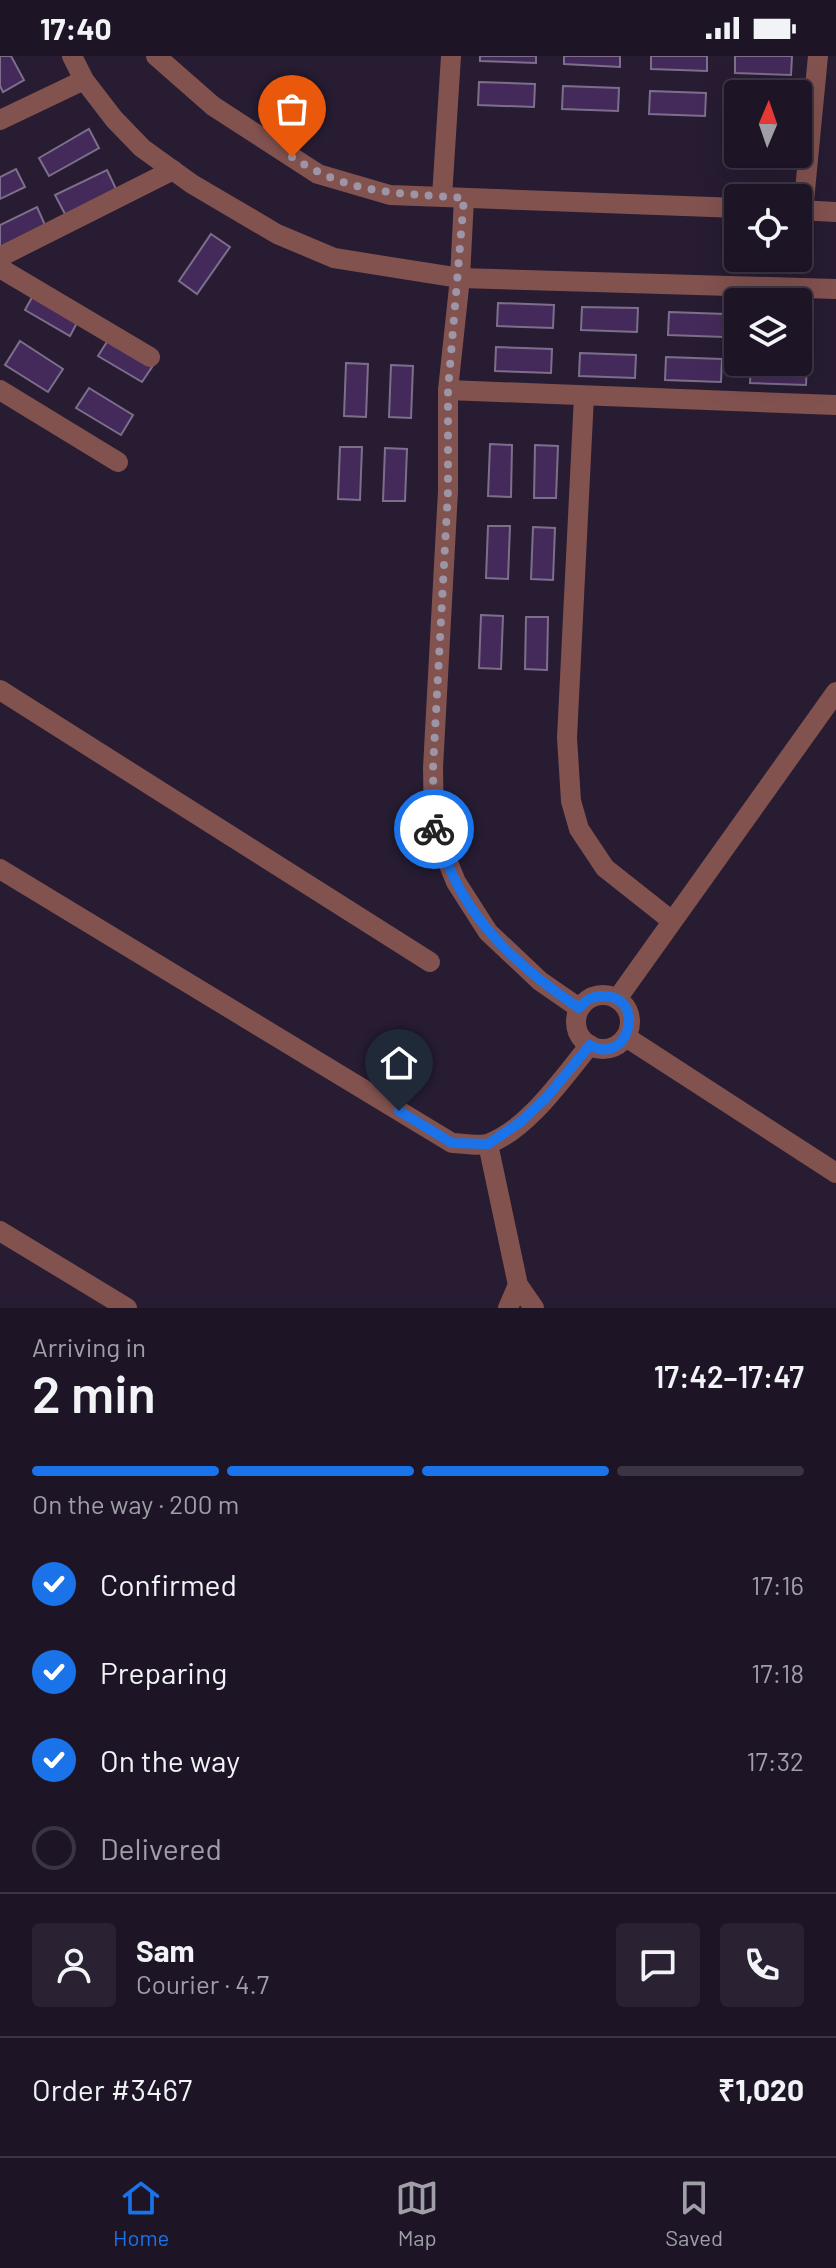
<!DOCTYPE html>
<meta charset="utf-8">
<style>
:root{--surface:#1d1526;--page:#2a2232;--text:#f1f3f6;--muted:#a09fa7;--line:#3b3443;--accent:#1a73e8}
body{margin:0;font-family:Barlow,sans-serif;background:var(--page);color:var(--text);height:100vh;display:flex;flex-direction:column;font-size:30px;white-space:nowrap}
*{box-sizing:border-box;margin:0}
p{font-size:26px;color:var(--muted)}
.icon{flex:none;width:44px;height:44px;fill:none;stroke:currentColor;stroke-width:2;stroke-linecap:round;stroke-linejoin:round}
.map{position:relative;height:1252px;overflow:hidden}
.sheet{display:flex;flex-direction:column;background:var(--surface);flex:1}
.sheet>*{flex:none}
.needle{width:52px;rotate:2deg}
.controls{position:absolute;left:724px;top:24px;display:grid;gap:16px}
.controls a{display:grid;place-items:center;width:88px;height:88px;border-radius:8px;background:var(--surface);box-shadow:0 8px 32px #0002,0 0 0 2px var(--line);font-size:40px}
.pin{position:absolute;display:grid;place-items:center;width:68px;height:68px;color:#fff;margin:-82px -34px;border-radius:50% 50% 50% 0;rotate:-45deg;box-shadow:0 0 8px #0007}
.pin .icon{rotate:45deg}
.courier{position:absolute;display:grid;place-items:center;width:80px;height:80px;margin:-40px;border:6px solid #1a73e8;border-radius:50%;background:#fff;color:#222;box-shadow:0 2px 10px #0007}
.headline em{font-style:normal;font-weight:600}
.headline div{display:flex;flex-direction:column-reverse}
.headline{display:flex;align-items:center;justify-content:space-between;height:136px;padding:0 32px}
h1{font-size:52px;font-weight:600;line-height:60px}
.bar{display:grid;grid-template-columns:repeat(4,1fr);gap:12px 8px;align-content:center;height:96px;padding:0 32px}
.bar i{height:10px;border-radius:6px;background:var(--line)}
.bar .selected{background:var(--accent)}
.bar p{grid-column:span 4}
.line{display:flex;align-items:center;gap:20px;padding:0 32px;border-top:2px solid var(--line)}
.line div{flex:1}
.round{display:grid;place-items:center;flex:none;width:84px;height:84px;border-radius:8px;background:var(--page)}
ol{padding:0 32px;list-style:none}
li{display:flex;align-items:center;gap:24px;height:88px}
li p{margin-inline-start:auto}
li .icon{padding:8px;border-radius:50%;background:var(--accent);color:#fff;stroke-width:4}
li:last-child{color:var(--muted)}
li i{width:44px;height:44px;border:4px solid var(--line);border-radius:50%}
.status{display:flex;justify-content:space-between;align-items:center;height:56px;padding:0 40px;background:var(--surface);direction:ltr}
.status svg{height:22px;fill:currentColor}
.dock{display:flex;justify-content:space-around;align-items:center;height:112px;border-top:2px solid var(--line);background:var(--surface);font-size:22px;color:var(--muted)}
.dock a{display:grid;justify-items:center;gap:4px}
.dock .selected{color:var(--accent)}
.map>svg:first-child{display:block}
</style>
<div class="status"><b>17:40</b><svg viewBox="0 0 49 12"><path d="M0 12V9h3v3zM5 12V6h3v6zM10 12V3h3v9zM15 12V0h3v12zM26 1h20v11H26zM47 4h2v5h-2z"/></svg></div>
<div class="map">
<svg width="836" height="1252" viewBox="0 0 836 1252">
<rect width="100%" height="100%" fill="#271c32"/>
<g fill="#442a5a" stroke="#7d6f8b" stroke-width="2">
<path d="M 0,0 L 11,0 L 24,24 L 3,36 L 0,30 Z"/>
<path d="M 480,0 L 536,0 L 536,7 L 480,5 Z"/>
<path d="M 564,0 L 620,0 L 620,11 L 564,8 Z"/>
<path d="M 651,0 L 707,0 L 707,15 L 651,13 Z"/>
<path d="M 735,0 L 792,0 L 791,19 L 735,17 Z"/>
<path d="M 479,26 L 535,28 L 534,51 L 478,49 Z"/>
<path d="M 563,30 L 619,32 L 618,55 L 562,53 Z"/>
<path d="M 650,35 L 706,37 L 705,60 L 649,58 Z"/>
<path d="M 89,73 L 99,92 L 49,120 L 39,102 Z"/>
<path d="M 16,113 L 25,131 L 0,143 L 0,121 Z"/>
<path d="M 107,114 L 117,135 L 66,160 L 55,139 Z"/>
<path d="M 37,151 L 45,169 L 0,191 L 0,169 Z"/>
<path d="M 211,178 L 230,191 L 197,238 L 179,225 Z"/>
<path d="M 35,236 L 80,261 L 70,280 L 25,254 Z"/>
<path d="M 498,247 L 554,249 L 553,272 L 497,270 Z"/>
<path d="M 582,251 L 638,252 L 637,276 L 581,274 Z"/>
<path d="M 669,256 L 725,258 L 724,281 L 668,279 Z"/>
<path d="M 798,261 L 809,261 L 808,285 L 798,284 Z"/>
<path d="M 110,281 L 154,308 L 142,326 L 98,300 Z"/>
<path d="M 20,285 L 63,313 L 48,336 L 5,309 Z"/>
<path d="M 496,291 L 552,293 L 551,317 L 495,315 Z"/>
<path d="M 580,297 L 636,299 L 635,322 L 579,320 Z"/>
<path d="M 666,301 L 722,303 L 721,326 L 665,324 Z"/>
<path d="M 751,306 L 807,306 L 806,329 L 750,327 Z"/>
<path d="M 346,307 L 368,308 L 366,361 L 344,360 Z"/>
<path d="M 391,309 L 413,310 L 411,362 L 389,361 Z"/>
<path d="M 89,332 L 133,359 L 121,379 L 76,352 Z"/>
<path d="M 490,388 L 512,389 L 511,441 L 488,440 Z"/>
<path d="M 535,389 L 558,390 L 556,442 L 534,442 Z"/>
<path d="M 340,391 L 362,391 L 360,444 L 338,443 Z"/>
<path d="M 385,392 L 407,393 L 405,445 L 383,445 Z"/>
<path d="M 488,470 L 510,470 L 508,523 L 486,522 Z"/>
<path d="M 533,471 L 555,472 L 553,524 L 531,523 Z"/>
<path d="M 481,559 L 503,560 L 501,613 L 479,612 Z"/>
<path d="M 526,561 L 548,561 L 547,614 L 525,613 Z"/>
</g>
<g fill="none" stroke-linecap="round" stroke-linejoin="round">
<g stroke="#82524f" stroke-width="20">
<path d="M 72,0 L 84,24 L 114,63 L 142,92 L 192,128 L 277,178 L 334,202 L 460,222 L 836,233"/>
<path d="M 156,0 L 213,50 L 318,118 L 390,139 L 738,152"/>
<path d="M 0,64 L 84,24"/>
<path d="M 442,141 L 451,0"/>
<path d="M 464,142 L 460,222 L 448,334 L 448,435 L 433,712 L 434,772 L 456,826 L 488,876 L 540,925 L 579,952"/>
<path d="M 798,154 L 836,156"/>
<path d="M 803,155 L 818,0"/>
<path d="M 0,201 L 173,114"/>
<path d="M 0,212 L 150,301"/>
<path d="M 0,334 L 118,406"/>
<path d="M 448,334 L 836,349"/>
<path d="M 584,340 L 567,682 L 571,745 L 579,773 L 605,812 L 672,865"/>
<path d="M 0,634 L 430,906"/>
<path d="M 0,813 L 452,1087 C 463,1087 480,1091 490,1087 C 529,1072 564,1020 590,989"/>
<circle cx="603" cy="966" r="27"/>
<path d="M 617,943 L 836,636"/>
<path d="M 626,981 L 836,1117"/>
<path d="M 488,1088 L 518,1229 L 534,1252"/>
<path d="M 0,1175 L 127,1252"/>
<path d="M 508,1252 L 518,1229"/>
</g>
</g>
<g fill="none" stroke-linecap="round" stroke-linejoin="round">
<path stroke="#9d94a6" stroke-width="8" stroke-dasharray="0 14.4" d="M 292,101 C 350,139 398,137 464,142 L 448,334 L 448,435 L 433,712 L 434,773"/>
<path stroke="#1a73e8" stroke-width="10" d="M 399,1055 L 452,1087 L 488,1088 L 519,1067 L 546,1042 L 590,989 C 629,1012 649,937 600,940 C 591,941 585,944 579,952 C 530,919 482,879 455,824 C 447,808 441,790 434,773"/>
</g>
</svg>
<div class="controls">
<a><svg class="needle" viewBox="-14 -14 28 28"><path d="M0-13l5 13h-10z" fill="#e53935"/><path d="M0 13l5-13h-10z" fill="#a09fa7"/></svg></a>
<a><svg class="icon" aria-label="locate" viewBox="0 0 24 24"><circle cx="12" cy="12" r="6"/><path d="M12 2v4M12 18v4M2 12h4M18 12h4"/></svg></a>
<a><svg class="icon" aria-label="layers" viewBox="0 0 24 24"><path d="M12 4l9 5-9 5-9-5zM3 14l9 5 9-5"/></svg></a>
</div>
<div class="pin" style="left:292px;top:101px;background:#ea580c"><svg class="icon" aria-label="bag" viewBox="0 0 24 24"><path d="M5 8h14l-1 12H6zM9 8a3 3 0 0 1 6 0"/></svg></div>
<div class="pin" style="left:399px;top:1055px;background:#1f2937"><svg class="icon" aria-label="home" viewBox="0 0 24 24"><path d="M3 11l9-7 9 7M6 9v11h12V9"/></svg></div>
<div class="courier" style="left:434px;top:773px"><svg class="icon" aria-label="bike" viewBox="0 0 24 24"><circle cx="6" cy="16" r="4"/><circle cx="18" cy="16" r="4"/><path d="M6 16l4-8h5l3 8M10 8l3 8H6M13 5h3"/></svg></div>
</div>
<section class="sheet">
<div class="headline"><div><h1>2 min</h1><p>Arriving in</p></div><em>17:42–17:47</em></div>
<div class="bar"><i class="selected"></i><i class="selected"></i><i class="selected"></i><i></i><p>On the way · 200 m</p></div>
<ol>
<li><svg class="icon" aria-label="check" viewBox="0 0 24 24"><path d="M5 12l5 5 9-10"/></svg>Confirmed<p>17:16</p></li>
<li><svg class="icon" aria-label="check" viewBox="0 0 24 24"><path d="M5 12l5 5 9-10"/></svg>Preparing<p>17:18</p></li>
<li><svg class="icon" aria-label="check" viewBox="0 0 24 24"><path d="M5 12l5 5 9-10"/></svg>On the way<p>17:32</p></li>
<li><i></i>Delivered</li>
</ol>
<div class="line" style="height:144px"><a class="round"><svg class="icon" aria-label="person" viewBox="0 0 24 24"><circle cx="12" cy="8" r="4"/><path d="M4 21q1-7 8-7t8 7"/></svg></a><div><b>Sam</b><p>Courier · 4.7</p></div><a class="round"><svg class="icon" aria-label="chat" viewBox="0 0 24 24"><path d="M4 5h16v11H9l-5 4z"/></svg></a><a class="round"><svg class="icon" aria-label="phone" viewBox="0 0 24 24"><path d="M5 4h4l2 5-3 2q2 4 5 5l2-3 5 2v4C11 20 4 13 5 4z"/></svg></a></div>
<div class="line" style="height:104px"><div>Order #3467</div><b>₹1,020</b></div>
</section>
<nav class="dock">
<a class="selected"><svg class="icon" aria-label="home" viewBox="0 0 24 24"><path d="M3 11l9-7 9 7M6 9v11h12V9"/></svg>Home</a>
<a><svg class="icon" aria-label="map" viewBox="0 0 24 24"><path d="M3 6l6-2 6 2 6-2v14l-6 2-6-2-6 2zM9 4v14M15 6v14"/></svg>Map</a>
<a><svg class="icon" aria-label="saved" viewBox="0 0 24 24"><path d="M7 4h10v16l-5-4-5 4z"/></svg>Saved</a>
</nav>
